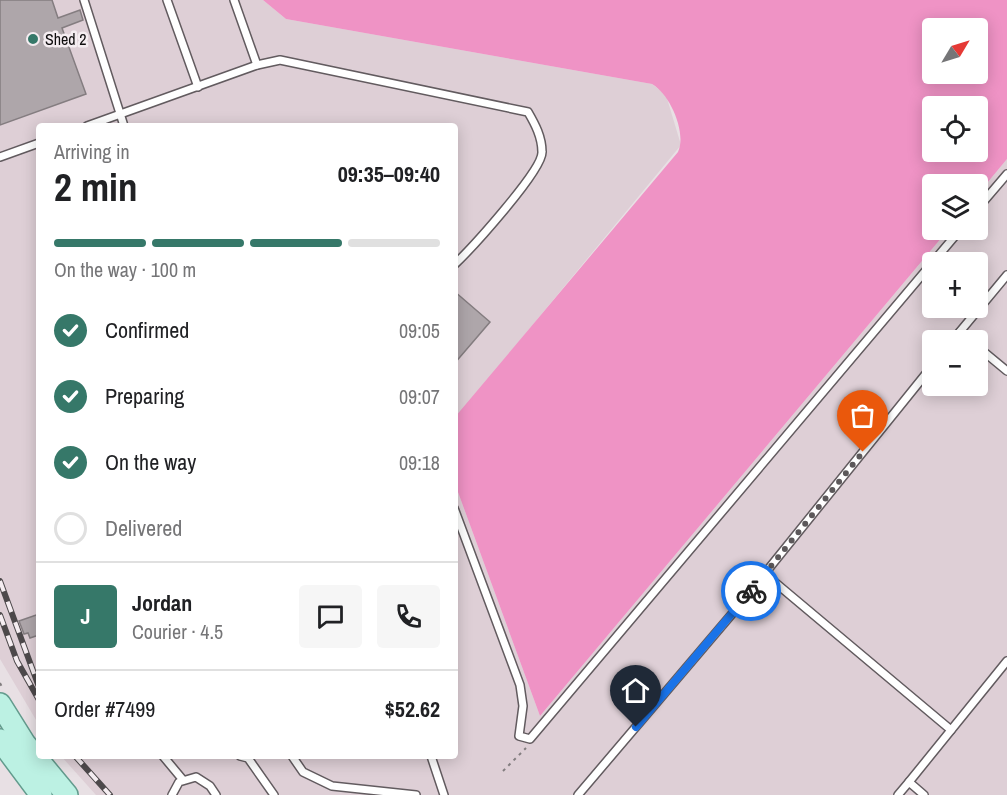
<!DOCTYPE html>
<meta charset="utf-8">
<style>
:root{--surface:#fff;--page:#f6f6f6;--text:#202124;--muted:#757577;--line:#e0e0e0;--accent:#367869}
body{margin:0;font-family:"Archivo Narrow",sans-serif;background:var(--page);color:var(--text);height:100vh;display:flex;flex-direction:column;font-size:22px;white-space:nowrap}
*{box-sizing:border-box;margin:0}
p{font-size:20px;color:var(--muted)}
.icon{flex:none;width:33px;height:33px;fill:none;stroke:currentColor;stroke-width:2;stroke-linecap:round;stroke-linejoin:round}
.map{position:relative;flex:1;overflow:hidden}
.details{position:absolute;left:36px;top:123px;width:422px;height:636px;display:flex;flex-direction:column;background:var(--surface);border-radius:6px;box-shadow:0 3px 15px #0003}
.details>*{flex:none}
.needle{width:39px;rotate:52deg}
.fabs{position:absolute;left:922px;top:18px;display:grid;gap:12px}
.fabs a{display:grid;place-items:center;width:66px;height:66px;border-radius:6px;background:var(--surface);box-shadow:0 3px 15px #0003;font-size:30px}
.pin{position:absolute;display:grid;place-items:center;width:51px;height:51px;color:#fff;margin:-62px -26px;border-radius:50% 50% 50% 0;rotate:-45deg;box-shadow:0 0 6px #0007}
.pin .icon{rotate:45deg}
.courier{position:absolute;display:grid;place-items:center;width:60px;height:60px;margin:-30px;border:4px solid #1a73e8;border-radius:50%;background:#fff;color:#222;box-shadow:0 2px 8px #0007}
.head em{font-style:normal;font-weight:700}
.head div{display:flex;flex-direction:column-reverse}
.head{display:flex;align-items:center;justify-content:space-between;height:102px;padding:0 18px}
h1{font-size:39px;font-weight:700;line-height:45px}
.bar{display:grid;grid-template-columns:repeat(4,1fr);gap:9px 6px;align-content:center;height:72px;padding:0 18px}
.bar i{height:8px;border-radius:4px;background:var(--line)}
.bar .current{background:var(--accent)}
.bar p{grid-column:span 4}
.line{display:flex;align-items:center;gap:15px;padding:0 18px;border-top:2px solid var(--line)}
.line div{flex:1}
.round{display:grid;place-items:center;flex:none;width:63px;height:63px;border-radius:6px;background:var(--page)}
ol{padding:0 18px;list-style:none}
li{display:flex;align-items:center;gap:18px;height:66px}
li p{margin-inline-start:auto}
li .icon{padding:6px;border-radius:50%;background:var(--accent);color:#fff;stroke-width:4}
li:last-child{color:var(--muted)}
li i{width:33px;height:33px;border:3px solid var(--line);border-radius:50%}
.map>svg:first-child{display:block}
</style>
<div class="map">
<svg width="1007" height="795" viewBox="0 0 1007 795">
<rect width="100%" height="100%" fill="#e8e0e4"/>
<g fill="#decfd6" fill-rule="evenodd">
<path d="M 0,0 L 263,0 L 286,19 L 652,84 L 666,95 L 681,145 L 455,419 L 454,126 L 39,126 L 39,725 L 0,659 Z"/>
<path d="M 1007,159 L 1007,795 L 96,795 L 61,756 L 454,756 L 455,484 L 540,716 L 948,230 L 978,230 L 978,194 ZM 933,262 L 978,262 L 978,308 L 933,308 ZM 933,340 L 978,340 L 978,386 L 933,386 Z"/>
</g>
<path fill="#ef93c5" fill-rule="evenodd" d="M 263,0 L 1007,0 L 1007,159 L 978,194 L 978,184 L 933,184 L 933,230 L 948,230 L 540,716 L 455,484 L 455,417 L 678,152 C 687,133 670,94 652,84 L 286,19 ZM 933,28 L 978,28 L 978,74 L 933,74 ZM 933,106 L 978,106 L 978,152 L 933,152 Z"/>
<g fill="#aea6aa" stroke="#847d80" stroke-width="1.5">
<path d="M 0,0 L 52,0 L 58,18 L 80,10 L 83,20 L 62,28 L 86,94 L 0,125 Z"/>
<path d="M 454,291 L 490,322 L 454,364 Z"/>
<path d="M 39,614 L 39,635 L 30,638 L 28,633 L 24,634 L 19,621 Z"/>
</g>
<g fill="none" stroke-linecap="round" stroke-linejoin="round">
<defs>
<g id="lane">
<path d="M 84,0 L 124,126"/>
<path d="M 167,0 L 198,87"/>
<path d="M 234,0 L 257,65"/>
<path d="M 87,126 L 257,65 L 280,60 L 528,112 C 535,124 542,137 542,152 C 543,170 471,249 454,265"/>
<path d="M 0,157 L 39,143"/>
<path d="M 978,208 L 1007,174"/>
<path d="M 960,332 L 970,340"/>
<path d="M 953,340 L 1007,275"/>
<path d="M 978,347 L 1007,371"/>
<path d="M 454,508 L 520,685 L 523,706 L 519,736 L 530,739 L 960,230"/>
<path d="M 765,574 L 951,730"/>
<path d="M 163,756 L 183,780"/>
<path d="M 240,756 L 248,758 L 274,795"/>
<path d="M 292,756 L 303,772 L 332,786 L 416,795"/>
<path d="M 431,756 L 444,795"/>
<path d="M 909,782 L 1007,661"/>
<path d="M 172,795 L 179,782 L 196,777 L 210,786 L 216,795"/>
<path d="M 578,795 L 737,608 L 933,365"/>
<path d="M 898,795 L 909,782 L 924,795"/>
</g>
<g id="primary">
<path d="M 0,704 L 25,744 L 67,795"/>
<path d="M 0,740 L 41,795"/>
</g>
</defs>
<use href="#lane" stroke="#625b5f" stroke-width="10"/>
<use href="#primary" stroke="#639b8d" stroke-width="24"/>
<g stroke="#827d7f" stroke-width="2" stroke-dasharray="3 4.5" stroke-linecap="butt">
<path d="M 0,683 L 3,689"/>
<path d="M 503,771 L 526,748"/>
</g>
<use href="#lane" stroke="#fff" stroke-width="7"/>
<use href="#primary" stroke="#bcf1e3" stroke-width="21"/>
<defs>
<g id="rail">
<path d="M 0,581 L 39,687"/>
<path d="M 0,615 L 17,661 L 39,700"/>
<path d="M 75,756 L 110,795"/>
</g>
</defs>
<use href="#rail" stroke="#4d494b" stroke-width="6"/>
<use href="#rail" stroke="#f5edf1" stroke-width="4" stroke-dasharray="11" stroke-linecap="butt"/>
</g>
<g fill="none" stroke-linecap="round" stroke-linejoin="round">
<path stroke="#5c585a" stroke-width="6" stroke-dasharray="0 10.8" d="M 751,591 L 863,452"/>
<path stroke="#1a73e8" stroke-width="8" d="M 636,727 L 751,591"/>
</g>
<circle fill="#367869" stroke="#f5edf1" stroke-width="2" cx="33" cy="39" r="6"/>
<g text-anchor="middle" stroke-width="5" stroke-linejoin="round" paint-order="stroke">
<g font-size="16" fill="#100e0f" stroke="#f5edf1" text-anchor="start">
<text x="45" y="45">Shed 2</text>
</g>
</g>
</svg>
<div class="fabs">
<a><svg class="needle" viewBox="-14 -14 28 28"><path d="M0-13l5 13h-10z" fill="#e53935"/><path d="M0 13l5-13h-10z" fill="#757577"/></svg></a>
<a><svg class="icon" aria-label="locate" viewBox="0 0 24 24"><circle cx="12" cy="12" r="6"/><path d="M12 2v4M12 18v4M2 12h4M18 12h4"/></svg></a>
<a><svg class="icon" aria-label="layers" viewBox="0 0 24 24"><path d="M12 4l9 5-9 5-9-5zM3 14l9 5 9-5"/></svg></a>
<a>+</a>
<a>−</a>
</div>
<div class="pin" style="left:863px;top:452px;background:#ea580c"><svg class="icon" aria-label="bag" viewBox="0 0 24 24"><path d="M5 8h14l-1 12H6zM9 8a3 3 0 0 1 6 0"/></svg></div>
<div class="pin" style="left:636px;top:727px;background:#1f2937"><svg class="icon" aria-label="home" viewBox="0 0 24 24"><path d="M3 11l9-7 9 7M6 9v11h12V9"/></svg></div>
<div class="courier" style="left:751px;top:591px"><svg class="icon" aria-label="bike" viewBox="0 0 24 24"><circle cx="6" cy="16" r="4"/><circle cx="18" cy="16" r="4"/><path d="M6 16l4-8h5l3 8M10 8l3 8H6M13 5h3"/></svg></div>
<section class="details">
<div class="head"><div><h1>2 min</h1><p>Arriving in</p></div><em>09:35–09:40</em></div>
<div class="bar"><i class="current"></i><i class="current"></i><i class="current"></i><i></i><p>On the way · 100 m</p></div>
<ol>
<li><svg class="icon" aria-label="check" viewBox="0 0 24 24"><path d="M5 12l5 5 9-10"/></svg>Confirmed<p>09:05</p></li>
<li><svg class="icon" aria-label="check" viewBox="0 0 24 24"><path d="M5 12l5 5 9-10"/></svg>Preparing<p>09:07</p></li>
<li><svg class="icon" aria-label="check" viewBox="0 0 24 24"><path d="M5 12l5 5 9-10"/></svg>On the way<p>09:18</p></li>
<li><i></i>Delivered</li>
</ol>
<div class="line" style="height:108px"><b class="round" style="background:var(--accent);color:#fff">J</b><div><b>Jordan</b><p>Courier · 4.5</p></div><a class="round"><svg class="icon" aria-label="chat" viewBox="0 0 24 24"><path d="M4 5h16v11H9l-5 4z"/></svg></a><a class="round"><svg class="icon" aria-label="phone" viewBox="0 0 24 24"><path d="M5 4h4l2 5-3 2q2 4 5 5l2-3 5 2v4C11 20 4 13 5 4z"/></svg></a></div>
<div class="line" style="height:78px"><div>Order #7499</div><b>$52.62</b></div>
</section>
</div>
